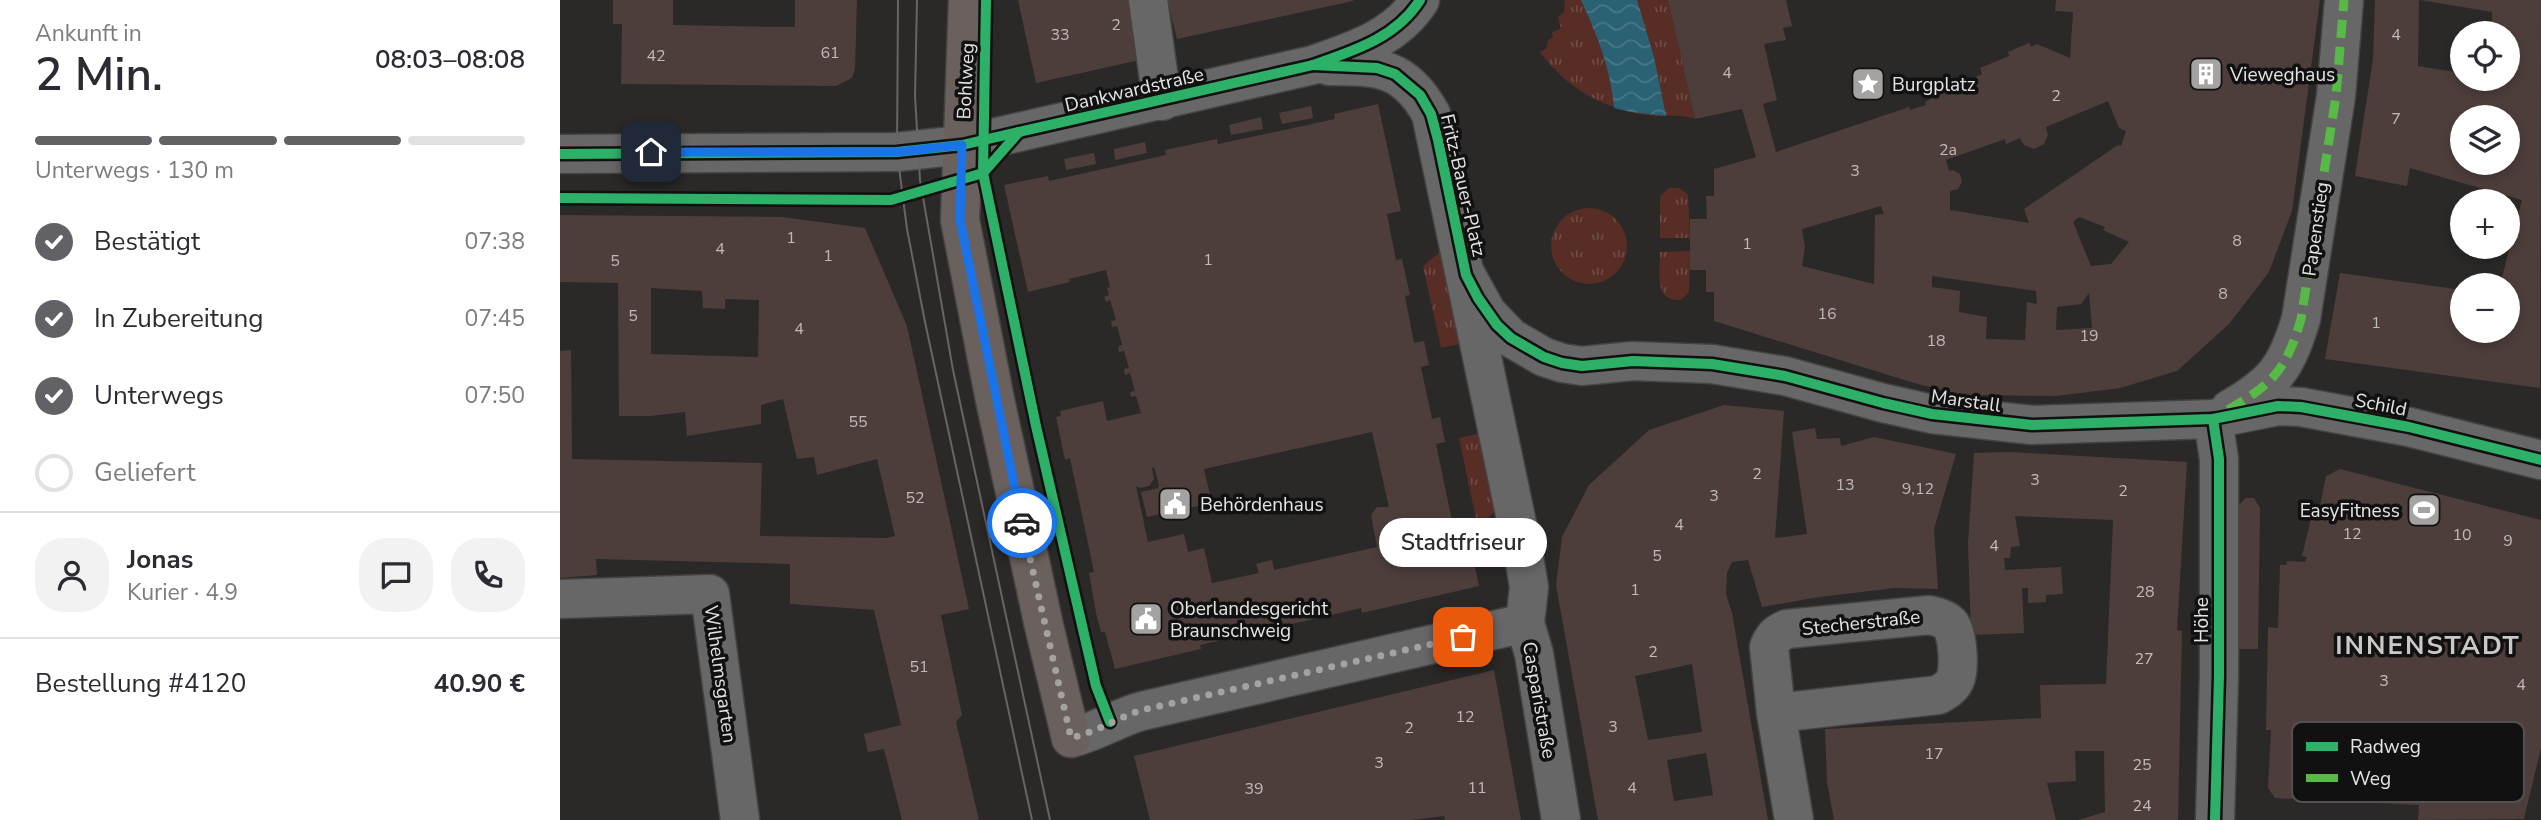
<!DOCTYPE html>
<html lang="de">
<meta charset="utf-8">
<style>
:root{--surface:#fff;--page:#f2f2f3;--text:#2b2b33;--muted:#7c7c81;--line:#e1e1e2;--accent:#626165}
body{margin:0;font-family:"Nunito Sans",sans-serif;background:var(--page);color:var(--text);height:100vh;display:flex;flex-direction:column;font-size:26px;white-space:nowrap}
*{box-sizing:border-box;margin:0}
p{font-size:23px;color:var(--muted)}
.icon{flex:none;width:38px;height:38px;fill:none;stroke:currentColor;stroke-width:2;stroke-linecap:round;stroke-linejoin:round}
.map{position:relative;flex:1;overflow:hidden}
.panel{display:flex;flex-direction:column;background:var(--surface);width:560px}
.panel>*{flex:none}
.tools{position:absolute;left:1890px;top:21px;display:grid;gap:14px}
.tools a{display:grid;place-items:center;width:70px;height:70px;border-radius:50%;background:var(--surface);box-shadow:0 4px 10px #0003;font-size:35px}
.pin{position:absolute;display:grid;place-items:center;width:60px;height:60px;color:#fff;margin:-30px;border-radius:14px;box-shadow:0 4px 10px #0006}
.courier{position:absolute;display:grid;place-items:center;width:70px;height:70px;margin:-35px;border:5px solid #1a73e8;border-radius:50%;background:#fff;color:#222;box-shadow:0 2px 9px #0007}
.bubble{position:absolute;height:49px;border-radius:24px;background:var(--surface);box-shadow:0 4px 10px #0003;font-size:23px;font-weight:600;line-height:49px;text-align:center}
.overview em{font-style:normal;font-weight:600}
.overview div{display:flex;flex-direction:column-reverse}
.overview{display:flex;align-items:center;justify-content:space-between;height:119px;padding:0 35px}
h1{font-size:46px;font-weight:600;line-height:52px}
.bar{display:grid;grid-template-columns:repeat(4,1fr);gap:10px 7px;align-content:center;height:84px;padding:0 35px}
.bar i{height:9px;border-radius:5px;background:var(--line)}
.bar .selected{background:var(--accent)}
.bar p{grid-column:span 4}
.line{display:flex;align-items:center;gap:18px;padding:0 35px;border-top:2px solid var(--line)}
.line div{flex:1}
.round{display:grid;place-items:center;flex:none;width:74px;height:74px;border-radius:28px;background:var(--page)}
ol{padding:0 35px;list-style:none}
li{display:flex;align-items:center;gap:21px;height:77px}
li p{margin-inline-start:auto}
li .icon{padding:7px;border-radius:50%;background:var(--accent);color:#fff;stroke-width:4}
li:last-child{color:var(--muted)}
li i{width:38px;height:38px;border:4px solid var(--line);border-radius:50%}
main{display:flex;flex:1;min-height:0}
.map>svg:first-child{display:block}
</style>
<main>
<section class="panel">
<div class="overview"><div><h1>2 Min.</h1><p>Ankunft in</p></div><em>08:03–08:08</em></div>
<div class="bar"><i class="selected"></i><i class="selected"></i><i class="selected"></i><i></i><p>Unterwegs · 130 m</p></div>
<ol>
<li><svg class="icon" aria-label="check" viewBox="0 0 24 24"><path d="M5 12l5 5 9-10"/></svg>Bestätigt<p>07:38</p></li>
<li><svg class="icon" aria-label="check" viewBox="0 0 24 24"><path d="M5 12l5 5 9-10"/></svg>In Zubereitung<p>07:45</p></li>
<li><svg class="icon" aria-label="check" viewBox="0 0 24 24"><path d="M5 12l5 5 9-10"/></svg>Unterwegs<p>07:50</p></li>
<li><i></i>Geliefert</li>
</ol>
<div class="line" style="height:126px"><a class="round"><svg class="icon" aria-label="person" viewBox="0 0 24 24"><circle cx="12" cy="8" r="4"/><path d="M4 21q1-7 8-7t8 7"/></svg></a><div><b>Jonas</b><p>Kurier · 4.9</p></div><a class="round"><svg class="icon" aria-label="chat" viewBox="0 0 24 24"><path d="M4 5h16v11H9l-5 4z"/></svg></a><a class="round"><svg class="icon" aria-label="phone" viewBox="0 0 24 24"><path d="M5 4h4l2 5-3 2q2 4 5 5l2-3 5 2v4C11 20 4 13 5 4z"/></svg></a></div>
<div class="line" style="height:91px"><div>Bestellung #4120</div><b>40.90 €</b></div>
</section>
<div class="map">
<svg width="1981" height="820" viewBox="0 0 1981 820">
<defs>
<pattern id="grass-tufts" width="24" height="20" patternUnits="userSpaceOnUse" patternTransform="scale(1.75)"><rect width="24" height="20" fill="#572d26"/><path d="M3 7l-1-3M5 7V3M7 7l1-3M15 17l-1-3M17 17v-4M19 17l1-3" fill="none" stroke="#6f4b45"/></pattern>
<pattern id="water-waves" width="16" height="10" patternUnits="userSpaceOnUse" patternTransform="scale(1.75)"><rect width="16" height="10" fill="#2a6173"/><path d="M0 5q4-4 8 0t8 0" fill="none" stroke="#497887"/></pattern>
</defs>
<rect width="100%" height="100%" fill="#2a2928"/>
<g fill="url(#grass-tufts)">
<path d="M 1005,0 L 1108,0 L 1135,119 C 1119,113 1103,117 1086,115 C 1044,109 1005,87 980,52 L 986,49 L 989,39 L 993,38 L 992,32 L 1001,29 L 998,17 L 1004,12 Z"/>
<path d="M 1109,188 L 1119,188 L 1128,194 L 1130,238 L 1100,238 L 1100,201 L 1101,195 Z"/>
<circle cx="1029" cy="246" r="38"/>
<path d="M 886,247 L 905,343 L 881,348 L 863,266 Z"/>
<path d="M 1130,251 L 1129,292 L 1121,300 C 1093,302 1100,271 1100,252 Z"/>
<path d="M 922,433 L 937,509 L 918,528 L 899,438 Z"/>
</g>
<path fill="url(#water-waves)" d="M 1021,0 L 1077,0 L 1094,57 L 1106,116 L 1071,112 L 1054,108 C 1051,70 1037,34 1021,0 Z"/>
<g fill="#4d3e3c" fill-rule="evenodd">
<path d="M 53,0 L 113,0 L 113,25 L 216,27 L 235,27 L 235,0 L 297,0 L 295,69 L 292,78 L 276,86 L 61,84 L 62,24 L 53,24 Z"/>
<path d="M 458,0 L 574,0 L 589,58 L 476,83 Z"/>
<path d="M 607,0 L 793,0 L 793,1 L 617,39 Z"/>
<path d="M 1108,0 L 1226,0 L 1232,26 L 1223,28 L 1226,40 L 1204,44 L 1217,100 L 1203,104 L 1216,152 L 1349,107 L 1350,110 L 1366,105 L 1365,102 L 1374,97 L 1422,74 L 1420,68 L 1449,56 L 1448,52 L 1469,43 L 1471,47 L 1477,44 L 1510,58 L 1513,12 L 1495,11 L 1496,0 L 1760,0 L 1732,211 L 1709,272 L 1669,324 L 1617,371 L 1560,388 L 1496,396 L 1401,395 L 1354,383 L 1154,321 L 1154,292 L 1146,292 L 1146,270 L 1130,270 L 1130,219 L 1147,219 L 1146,196 L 1154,196 L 1154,169 L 1196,157 L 1182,109 L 1135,119 ZM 1548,101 L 1559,128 L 1566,131 L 1561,146 L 1558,145 L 1464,209 L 1469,223 L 1390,210 L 1390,191 L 1398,189 L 1402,182 L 1400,174 L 1393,170 L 1389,171 L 1386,160 L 1445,139 L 1446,144 L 1460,138 L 1464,145 L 1474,149 L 1484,144 L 1488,135 L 1486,127 ZM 1321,206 L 1324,214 L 1315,215 L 1314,284 L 1242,266 L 1245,247 L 1242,229 ZM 1519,217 L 1545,227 L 1543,230 L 1569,242 L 1551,264 L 1531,266 L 1513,222 ZM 1372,276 L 1476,291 L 1477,304 L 1467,302 L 1465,340 L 1426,339 L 1427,317 L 1399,312 L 1400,291 L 1372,287 ZM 1529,293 L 1532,328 L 1496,330 L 1497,307 L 1521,304 Z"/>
<path d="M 1815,0 L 1859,0 L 1858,66 L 1902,73 L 1902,79 L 1948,79 L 1948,33 L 1932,33 L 1932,12 L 1860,0 L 1981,0 L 1980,388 L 1765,359 L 1780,273 L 1902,290 L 1902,331 L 1948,331 L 1948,285 L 1940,285 L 1962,200 L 1850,168 L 1847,186 L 1795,176 L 1813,59 ZM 1902,117 L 1948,117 L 1948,163 L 1902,163 Z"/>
<path d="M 818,104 L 841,211 L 827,214 L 836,260 L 842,259 L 850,295 L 845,296 L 854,343 L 864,341 L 869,365 L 861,367 L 872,419 L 880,417 L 885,442 L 876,444 L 897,545 L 910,543 L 919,586 L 802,613 L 801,608 L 640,645 L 641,649 L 555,669 L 545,632 L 541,632 L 536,613 L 529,573 L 534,572 L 510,458 L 505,460 L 496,417 L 501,416 L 500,411 L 543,401 L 547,421 L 581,413 L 576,396 L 571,397 L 570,392 L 575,391 L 570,373 L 565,375 L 564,369 L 569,368 L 564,351 L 559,352 L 558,347 L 562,345 L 557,326 L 552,327 L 551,321 L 556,320 L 550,300 L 546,302 L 544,297 L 549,295 L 547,288 L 550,287 L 546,270 L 509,279 L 510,282 L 468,292 L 444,185 L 488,176 L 489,181 L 606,155 L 605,150 L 657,139 L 658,144 L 775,119 L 774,114 ZM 812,432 L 829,507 L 817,507 L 811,515 L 817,547 L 714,570 L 712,560 L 696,564 L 699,573 L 652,583 L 644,548 L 628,552 L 624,534 L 588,542 L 576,486 L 580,488 L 589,486 L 594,479 L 592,468 L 594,467 L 599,485 L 598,488 L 581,492 L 587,517 L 652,503 L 644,469 Z"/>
<path d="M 751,106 L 753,118 L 722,124 L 719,113 Z"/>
<path d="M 701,117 L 703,129 L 671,135 L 669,125 Z"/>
<path d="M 585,142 L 587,153 L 555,160 L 554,149 Z"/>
<path d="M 534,153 L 536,164 L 506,170 L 504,159 Z"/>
<path d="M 0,215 L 222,217 L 305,228 L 347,326 L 409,609 L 381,615 L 402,715 L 396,722 L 419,820 L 342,820 L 324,749 L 308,752 L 304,734 L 341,725 L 314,610 L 230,604 L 230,564 L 36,559 L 37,575 L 0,578 L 0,351 L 11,350 L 12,459 L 202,463 L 200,536 L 326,538 L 335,536 L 317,459 L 257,475 L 254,457 L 237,459 L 223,399 L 201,405 L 201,424 L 127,436 L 125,412 L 90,416 L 59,416 L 58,283 L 0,282 ZM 91,288 L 142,291 L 143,308 L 165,309 L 165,299 L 199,300 L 198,357 L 91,354 Z"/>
<path d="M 1164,405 L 1224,411 L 1215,538 L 1247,534 L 1232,432 L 1255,428 L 1257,439 L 1280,438 L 1281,446 L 1314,437 L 1396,454 L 1374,529 L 1378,589 L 1335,588 L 1259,597 L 1202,607 L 1188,560 L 1172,562 L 1167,573 L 1166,594 L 1172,613 L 1208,820 L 1038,820 L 996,585 L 1002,537 L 1029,485 L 1089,430 ZM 1132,664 L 1142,732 L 1088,740 L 1075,676 ZM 1146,753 L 1153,795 L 1114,801 L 1107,760 Z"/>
<path d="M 1450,452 L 1627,462 L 1617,630 L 1622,631 L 1618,820 L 1518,820 L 1545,812 L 1544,751 L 1515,751 L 1516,781 L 1487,783 L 1496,820 L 1274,820 L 1267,782 L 1265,729 L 1481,718 L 1480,685 L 1546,684 L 1553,520 L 1455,516 L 1460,546 L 1451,547 L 1450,558 L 1444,558 L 1445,570 L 1501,567 L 1503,594 L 1486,595 L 1486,602 L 1468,603 L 1468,588 L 1462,588 L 1464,633 L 1411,635 L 1408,543 L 1414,453 Z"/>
<path d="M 1780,469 L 1981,520 L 1981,748 L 1964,819 L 1858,820 L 1859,805 L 1715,798 L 1708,788 L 1711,730 L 1706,730 L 1708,627 L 1718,628 L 1720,565 L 1726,565 L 1727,561 L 1745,562 L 1747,557 L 1742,556 L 1753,510 L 1760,506 L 1766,476 Z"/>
<path d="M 1685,498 L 1694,498 L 1700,508 L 1698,649 L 1674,649 L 1677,508 Z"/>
<path d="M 934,670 L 961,820 L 885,820 L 884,816 L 852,820 L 590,820 L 574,756 Z"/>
</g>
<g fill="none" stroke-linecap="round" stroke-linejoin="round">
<defs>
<g id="minor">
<path d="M 588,0 L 602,101"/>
<path d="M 769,66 C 819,66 845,67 871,114 L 964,557 L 969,587 L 965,623 L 974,654 L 1001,820"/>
<path d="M 0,154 L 337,152 L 402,145 L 753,65 C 793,51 836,38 860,0"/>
<path d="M 906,275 L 927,313 L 951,338 L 984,357 L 1002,363 L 1022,366 L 1073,361 L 1152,364 L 1225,376 L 1323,403 L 1372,414 L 1472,425 L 1653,419 L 1718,406 L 1741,407 L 1849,427 L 1981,460"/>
<path d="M 1670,409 C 1715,383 1726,368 1741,319 L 1776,96 L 1784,0"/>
<path d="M 1653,419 L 1659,459 L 1659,676 L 1655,820"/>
<path d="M 0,599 L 150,594 L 180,820"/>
<path d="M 1216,713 L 1378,695 C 1385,691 1391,688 1395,680 C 1400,670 1398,633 1390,624 C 1384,618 1377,617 1369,615 L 1227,629 C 1217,633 1213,637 1209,647 L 1216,713 L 1234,820"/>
<path d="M 511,738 C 536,732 557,718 582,711 L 965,623"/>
</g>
<path id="major" d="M 408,0 L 400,220 L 435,400 L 484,626 L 511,738"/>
</defs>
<use href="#minor" stroke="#454443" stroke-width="41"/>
<use href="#major" stroke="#454443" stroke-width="41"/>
<use href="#minor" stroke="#686767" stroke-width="38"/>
<use href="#major" stroke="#6a605e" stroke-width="38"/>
<g stroke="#666564" stroke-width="2">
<path d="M 338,0 L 337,152 L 347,229 L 365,322 L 472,820"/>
<path d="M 357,0 L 355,96 L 360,180 L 393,370 L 490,820"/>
</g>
<path stroke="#58b947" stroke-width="9" stroke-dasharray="18 9" stroke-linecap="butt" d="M 1668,410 C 1714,383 1726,370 1741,319 L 1776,96 L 1784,0"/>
<defs>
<g id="cycleway">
<path d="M 426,0 L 423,173 L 476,426 L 536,686 L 550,722"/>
<path d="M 753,65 L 817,68 L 835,74 L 860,95 L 871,114 L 878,140 L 906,275 L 918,298 L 937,325 L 951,338 L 984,357 L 1002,363 L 1022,366 L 1073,361 L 1152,364 L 1225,376 L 1323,403 L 1372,414 L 1472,425 L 1653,419 L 1718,406 L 1741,407 L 1849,427 L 1981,460"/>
<path d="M 0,154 L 337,152 L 402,145 L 753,65 C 793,51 836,38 860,0"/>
<path d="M 0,198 L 331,200 L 423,173 L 459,132"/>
<path d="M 1653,419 L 1659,459 L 1659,676 L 1655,820"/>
</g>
</defs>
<use href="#cycleway" stroke="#121111" stroke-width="15"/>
<use href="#cycleway" stroke="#2db169" stroke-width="10"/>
</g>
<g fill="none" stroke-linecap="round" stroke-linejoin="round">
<path stroke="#a5a3a2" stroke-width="7" stroke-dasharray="0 12.6" d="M 462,523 L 511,738 C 536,732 557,718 582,710 L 903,637"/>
<path stroke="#1a73e8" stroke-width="9" d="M 91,152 L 337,152 L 402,145 L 400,220 L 462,523"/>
</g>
<defs>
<symbol id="building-square" viewBox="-11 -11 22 22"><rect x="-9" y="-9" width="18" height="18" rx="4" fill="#a5a3a2" stroke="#121111"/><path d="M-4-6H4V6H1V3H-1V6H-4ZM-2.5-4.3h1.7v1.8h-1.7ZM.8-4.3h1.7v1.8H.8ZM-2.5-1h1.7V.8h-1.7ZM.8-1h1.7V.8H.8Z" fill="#fff"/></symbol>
<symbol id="sight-square" viewBox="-11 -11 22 22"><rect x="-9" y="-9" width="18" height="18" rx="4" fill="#a5a3a2" stroke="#121111"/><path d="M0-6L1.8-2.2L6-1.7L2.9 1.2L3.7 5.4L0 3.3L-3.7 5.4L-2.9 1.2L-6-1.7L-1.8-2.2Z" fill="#fff"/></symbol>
<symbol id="civic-square" viewBox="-11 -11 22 22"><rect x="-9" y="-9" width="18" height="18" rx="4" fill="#a5a3a2" stroke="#121111"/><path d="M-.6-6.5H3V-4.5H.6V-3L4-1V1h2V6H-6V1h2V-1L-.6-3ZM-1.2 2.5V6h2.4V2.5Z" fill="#fff"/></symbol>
<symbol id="stadium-square" viewBox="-11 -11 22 22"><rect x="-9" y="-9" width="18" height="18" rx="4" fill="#a5a3a2" stroke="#121111"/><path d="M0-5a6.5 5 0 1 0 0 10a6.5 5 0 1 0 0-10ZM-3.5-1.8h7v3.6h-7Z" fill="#fff"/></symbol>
</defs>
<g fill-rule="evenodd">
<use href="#building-square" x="1627" y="55" width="38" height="38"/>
<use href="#sight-square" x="1289" y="65" width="38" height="38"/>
<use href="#civic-square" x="596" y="485" width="38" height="38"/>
<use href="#stadium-square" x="1845" y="491" width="38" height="38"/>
<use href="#civic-square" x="567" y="600" width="38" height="38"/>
</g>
<g text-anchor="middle" stroke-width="7" stroke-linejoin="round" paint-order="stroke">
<g font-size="16" fill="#c0baba">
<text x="556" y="30">2</text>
<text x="500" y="40">33</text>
<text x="1836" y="40">4</text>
<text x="270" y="58">61</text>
<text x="96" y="61">42</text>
<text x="1167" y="78">4</text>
<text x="1496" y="101">2</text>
<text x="1836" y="124">7</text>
<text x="1388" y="155">2a</text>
<text x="1295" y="176">3</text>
<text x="231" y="243">1</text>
<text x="1677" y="246">8</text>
<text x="1187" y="249">1</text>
<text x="160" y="254">4</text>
<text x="268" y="261">1</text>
<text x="648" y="265">1</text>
<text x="55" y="266">5</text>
<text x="1663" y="299">8</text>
<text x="1267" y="319">16</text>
<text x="73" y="321">5</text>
<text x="1816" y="328">1</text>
<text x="239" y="334">4</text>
<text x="1529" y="341">19</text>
<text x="1376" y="346">18</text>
<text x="298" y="427">55</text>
<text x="1197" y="479">2</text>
<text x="1475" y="485">3</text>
<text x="1285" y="490">13</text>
<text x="1358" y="494">9,12</text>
<text x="1563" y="496">2</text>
<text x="1154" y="501">3</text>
<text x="355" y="503">52</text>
<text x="1119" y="530">4</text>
<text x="1792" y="539">12</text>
<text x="1902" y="540">10</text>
<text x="1948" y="546">9</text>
<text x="1434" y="551">4</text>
<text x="1097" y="561">5</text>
<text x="1075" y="595">1</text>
<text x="1585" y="597">28</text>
<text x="1093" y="657">2</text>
<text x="1584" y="664">27</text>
<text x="359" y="672">51</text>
<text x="1824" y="686">3</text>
<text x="1961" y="690">4</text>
<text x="905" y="722">12</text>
<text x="1053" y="732">3</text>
<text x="849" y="733">2</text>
<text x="1374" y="759">17</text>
<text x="819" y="768">3</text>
<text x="1582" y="770">25</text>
<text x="917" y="793">11</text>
<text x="1072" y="793">4</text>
<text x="694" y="794">39</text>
<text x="1582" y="811">24</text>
</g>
<g font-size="19" fill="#e7e4e4" stroke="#121111" text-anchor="start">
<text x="1670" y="81">Vieweghaus</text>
<text x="1332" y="91">Burgplatz</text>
<text x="640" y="511">Behördenhaus</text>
<text x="1840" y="517" text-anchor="end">EasyFitness</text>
<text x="610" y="615">Oberlandesgericht<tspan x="610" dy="22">Braunschweig</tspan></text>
</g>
<g font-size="19" fill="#e7e4e4" stroke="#121111">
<text transform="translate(405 81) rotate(-87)" y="7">Bohlweg</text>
<text transform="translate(574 89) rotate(-13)" y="7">Dankwardstraße</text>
<text transform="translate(904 185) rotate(77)" y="7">Fritz-Bauer-Platz</text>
<text transform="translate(1755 229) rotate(-82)" y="7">Papenstieg</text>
<text transform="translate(1406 400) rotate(8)" y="7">Marstall</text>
<text transform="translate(1821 404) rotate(11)" y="7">Schild</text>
<text transform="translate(1641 620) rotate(-90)" y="7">Höhe</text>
<text transform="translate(1301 622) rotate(-6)" y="7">Stecherstraße</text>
<text transform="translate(161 674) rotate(82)" y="7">Wilhelmsgarten</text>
<text transform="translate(980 700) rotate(80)" y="7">Casparistraße</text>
</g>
<g font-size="26" font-weight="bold" letter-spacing="2" fill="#ccc8c7" stroke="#121111">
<text x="1868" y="654">INNENSTADT</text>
</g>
</g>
<rect x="1732" y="722" width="232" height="80" rx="10" fill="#121111" stroke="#525050" stroke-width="2"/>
<rect x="1746" y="742" width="32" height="9" fill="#2db169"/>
<rect x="1746" y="774" width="32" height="8" fill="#58b947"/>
<g font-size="19" fill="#e7e4e4">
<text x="1790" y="753">Radweg</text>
<text x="1790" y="785">Weg</text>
</g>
</svg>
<div class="tools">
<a><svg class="icon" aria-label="locate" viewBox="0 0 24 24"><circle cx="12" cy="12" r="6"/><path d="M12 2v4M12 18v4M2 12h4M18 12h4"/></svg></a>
<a><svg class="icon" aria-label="layers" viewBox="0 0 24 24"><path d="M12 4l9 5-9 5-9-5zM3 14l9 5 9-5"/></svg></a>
<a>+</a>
<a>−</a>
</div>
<div class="pin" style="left:903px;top:637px;background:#ea580c"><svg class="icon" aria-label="bag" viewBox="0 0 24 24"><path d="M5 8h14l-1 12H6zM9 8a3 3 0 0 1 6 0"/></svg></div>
<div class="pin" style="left:91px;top:152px;background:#1f2937"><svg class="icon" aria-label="home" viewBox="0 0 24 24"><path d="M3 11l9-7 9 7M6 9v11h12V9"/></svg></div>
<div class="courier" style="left:462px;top:523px"><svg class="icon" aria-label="car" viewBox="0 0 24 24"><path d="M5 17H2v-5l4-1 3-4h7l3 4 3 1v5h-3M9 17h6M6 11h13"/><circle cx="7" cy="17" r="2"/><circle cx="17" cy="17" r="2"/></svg></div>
<div class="bubble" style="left:819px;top:518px;width:168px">Stadtfriseur</div>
</div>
</main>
